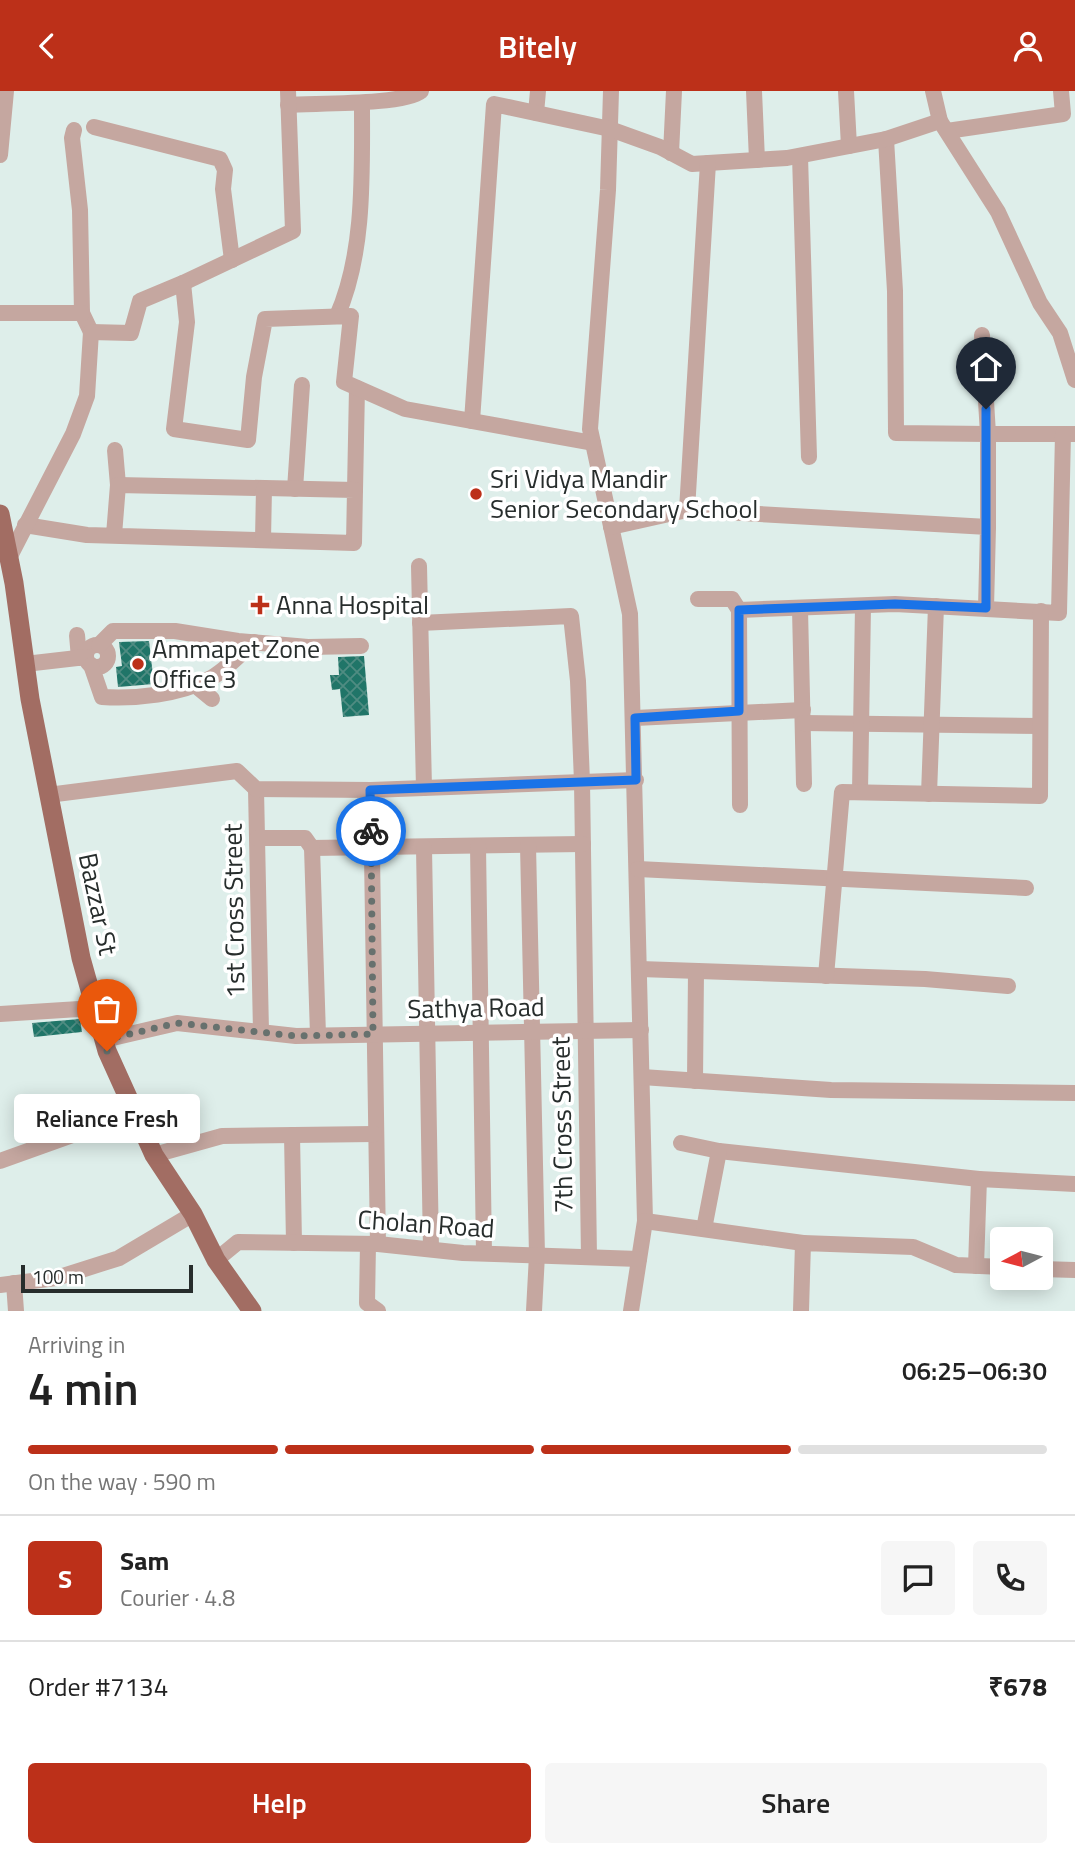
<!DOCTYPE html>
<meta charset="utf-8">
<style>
:root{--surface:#fff;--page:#f6f6f6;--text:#222;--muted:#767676;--line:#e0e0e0;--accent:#bc3019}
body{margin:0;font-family:"Titillium Web",sans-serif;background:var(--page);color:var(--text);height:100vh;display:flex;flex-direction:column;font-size:26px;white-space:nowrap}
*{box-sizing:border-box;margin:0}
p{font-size:23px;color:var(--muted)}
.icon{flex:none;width:38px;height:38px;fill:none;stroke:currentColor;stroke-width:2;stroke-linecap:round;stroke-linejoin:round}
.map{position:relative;height:1220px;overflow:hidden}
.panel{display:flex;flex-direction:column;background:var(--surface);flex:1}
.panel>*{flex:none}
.needle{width:46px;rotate:263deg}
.buttons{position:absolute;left:990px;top:1136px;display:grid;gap:14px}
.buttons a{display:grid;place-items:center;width:63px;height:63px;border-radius:7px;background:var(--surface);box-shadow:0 4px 18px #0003;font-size:35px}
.scale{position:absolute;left:21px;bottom:18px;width:172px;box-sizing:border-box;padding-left:7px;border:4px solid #272d2c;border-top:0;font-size:19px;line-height:24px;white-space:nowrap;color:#272d2c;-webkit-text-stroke:5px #fff;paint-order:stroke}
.pin{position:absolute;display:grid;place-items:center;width:60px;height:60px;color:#fff;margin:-72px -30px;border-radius:50% 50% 50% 0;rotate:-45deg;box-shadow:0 0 7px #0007}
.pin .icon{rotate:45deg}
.courier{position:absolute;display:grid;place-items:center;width:70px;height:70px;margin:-35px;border:5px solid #1a73e8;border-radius:50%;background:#fff;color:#222;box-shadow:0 2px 9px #0007}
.bubble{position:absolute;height:49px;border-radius:7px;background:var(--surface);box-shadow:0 4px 18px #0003;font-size:23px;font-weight:600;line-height:49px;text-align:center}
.overview em{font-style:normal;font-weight:600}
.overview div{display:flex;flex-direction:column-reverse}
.overview{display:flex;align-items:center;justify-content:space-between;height:119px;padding:0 28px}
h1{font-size:46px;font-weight:600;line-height:52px}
.bar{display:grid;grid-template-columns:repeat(4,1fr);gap:10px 7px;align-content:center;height:84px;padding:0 28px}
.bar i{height:9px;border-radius:5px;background:var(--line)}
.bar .selected{background:var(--accent)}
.bar p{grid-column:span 4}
.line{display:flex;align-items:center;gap:18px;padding:0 28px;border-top:2px solid var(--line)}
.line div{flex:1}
.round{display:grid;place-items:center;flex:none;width:74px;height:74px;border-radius:7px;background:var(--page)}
.action{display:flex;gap:14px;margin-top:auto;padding:14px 28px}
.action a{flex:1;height:80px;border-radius:7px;background:var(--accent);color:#fff;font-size:28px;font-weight:600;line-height:80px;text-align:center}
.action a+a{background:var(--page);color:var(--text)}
header{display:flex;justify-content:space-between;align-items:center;height:91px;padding:0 28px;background:var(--accent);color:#fff;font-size:32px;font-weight:600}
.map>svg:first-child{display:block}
</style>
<header><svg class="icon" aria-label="back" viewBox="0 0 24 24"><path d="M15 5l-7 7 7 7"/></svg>Bitely<svg class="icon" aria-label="person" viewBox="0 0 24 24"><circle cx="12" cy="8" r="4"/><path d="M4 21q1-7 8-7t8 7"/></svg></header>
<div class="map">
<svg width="1075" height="1220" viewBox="0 0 1075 1220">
<defs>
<pattern id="building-cross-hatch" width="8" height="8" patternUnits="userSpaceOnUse" patternTransform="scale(1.75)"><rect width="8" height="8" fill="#207568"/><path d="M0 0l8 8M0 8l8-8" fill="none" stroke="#4f8c82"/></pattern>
</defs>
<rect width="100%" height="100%" fill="#deeeea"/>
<g fill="url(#building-cross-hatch)">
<path d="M 149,550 L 154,593 L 118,596 L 116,576 L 122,575 L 119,551 Z"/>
<path d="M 364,565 L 369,624 L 343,626 L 340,598 L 332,599 L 330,584 L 339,584 L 338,566 Z"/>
<path d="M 80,928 L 82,941 L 34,946 L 32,932 Z"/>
</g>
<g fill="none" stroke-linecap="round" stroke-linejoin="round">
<g stroke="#c5a7a0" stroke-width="16">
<path d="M 611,0 L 608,99 L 590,338 L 630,523 L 645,1130 L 631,1220"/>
<path d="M 754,0 L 757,69"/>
<path d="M 846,0 L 849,55"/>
<path d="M 933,0 L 940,30"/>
<path d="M 288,14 C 315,12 404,14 421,0"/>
<path d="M 536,22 L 538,0"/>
<path d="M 94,36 L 220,68 L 225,79 L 223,98 L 232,169"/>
<path d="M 74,39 L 72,47 L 80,119 L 82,222 L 91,241"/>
<path d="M 947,40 L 1063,23 L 1061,0"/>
<path d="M 886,48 L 895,200 L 896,342 L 988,343 L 988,436"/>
<path d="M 671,62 L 674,0"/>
<path d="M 0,64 L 6,0"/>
<path d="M 800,65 L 809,366"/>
<path d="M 183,192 L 293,140 L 288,0"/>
<path d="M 0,222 L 82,222"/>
<path d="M 337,225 C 365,162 362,82 362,13"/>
<path d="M 982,244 L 988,343 L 1075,343"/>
<path d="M 472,330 L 494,13 L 610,38 L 660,56 L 692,73 L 787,67 L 886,48 L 940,30 L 998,121 L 1040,212 L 1060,242 L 1075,289"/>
<path d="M 115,359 L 118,394"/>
<path d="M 295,398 L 302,294"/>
<path d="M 355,399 L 357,297"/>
<path d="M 687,419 L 708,72"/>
<path d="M 25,434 L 87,444 L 354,452 L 355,399 L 118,394 L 114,444"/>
<path d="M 611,436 L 687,419 L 988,436 L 986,517"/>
<path d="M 263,449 L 264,397"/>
<path d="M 9,467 L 73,343 L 87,305 L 91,241 L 131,242 L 140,210 L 183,192 L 187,231 L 174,338 L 248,349 L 254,286 L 265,228 L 351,225 L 344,291 L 405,318 L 593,352"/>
<path d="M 419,475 L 424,697"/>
<path d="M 698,508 L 732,508 L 739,519"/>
<path d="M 800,518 L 804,693"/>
<path d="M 420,532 L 571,525 L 578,590 L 582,691 L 589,1166"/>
<path d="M 77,544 L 79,567"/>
<circle cx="97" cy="565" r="11"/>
<path d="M 99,554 L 113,540 L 175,540 L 238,550 L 308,556 L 361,555"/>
<path d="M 25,573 L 86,566"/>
<path d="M 91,574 L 102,606 C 136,608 179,604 211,587 C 226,579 240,563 254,551"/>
<path d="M 195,594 L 212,608"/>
<path d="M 635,627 L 803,619"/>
<path d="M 803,632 L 1040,635"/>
<path d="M 256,698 L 261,941"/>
<path d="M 371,699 L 378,1153"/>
<path d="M 860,701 L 863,515"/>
<path d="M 929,703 L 936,515"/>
<path d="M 48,704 L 237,680 L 256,698 L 371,699 L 636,689"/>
<path d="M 740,714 L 739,519 L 895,513 L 1059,522 L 1063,343"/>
<path d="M 257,747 L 305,747 L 312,757 L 583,753"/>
<path d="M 528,754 L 537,1164 L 534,1220"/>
<path d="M 478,755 L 484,1162"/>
<path d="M 312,757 L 318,944"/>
<path d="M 424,757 L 431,1158"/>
<path d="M 638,778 L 1026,797"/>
<path d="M 640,878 L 925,888 L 1008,895"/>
<path d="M 826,885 L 842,701 L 1040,705 L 1041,520"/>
<path d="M 0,923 L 95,917"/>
<path d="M 104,949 L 177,932 L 296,945 L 641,939"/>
<path d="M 642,986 L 831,999 L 1075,1002"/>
<path d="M 695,990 L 696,880"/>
<path d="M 292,1044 L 294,1152"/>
<path d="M 681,1052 L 719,1060 L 979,1088"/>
<path d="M 154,1064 L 222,1045 L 374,1043"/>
<path d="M 0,1070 L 134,1022"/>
<path d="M 645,1130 L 803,1152"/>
<path d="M 704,1138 L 719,1060"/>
<path d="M 368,1153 L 367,1212 L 378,1220"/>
<path d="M 216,1169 L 238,1151 L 378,1153 L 463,1162 L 639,1168"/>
<path d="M 976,1175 L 979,1088 L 1075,1093"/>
<path d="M 1041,1178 L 1075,1179"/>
<path d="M 14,1192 L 16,1220"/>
<path d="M 0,1194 L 56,1187 L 119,1167 L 193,1123"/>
<path d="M 801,1220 L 803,1152 L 913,1156 L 956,1174 L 1003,1176"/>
</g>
<path stroke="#a26d63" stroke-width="19" d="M 0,423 L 14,492 L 30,608 L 81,867 L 107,960 L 154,1064 L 193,1123 L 216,1169 L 252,1220"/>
</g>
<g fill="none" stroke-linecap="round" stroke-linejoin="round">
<path stroke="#67716e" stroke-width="7" stroke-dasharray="0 12.6" d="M 107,960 L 104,949 L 177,932 L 296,945 L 373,943 L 371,740"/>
<path stroke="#1a73e8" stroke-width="9" d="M 371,740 L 370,699 L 636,689 L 635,627 L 739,620 L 739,519 L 895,513 L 986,517 L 986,318"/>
</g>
<g fill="#bc3019" stroke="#fff" stroke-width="2.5">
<circle cx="476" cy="403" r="7"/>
<path d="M256.5 503.5h7v7h7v7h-7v7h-7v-7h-7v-7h7z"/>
<circle cx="138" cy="573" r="7"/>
</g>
<g text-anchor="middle" stroke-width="7" stroke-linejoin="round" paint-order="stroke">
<g font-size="26" fill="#272d2c" stroke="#fff" text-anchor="start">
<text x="490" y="397">Sri Vidya Mandir<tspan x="490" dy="30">Senior Secondary School</tspan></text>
<text x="276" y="523">Anna Hospital</text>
<text x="152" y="567">Ammapet Zone<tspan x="152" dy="30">Office 3</tspan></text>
</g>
<g font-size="26" fill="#272d2c" stroke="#fff">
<text transform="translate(98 813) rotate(78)" y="9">Bazzar St</text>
<text transform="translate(234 820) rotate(-91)" y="9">1st Cross Street</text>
<text transform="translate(476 917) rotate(-1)" y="9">Sathya Road</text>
<text transform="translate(562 1034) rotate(-91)" y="9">7th Cross Street</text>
<text transform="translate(426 1133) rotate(4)" y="9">Cholan Road</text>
</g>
</g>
</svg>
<div class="buttons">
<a><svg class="needle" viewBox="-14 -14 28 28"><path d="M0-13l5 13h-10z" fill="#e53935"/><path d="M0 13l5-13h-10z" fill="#767676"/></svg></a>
</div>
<div class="scale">100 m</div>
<div class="pin" style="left:107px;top:960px;background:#ea580c"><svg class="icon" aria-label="bag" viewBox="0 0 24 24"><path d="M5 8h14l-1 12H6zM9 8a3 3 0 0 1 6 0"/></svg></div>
<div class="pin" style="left:986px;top:318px;background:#1f2937"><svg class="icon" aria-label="home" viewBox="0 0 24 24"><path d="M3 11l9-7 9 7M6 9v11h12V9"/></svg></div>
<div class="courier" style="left:371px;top:740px"><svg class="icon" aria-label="bike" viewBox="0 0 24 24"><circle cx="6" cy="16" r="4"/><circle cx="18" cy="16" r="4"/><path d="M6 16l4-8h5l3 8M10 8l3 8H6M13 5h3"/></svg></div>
<div class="bubble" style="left:14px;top:1003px;width:186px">Reliance Fresh</div>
</div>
<section class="panel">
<div class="overview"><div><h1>4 min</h1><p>Arriving in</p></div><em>06:25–06:30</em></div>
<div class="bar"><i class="selected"></i><i class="selected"></i><i class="selected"></i><i></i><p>On the way · 590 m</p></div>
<div class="line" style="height:126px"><b class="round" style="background:var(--accent);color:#fff">S</b><div><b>Sam</b><p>Courier · 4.8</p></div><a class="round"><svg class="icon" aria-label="chat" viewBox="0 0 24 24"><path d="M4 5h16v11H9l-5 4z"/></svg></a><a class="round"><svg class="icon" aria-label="phone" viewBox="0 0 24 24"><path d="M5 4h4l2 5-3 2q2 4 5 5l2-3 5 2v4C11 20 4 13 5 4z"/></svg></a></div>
<div class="line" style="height:91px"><div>Order #7134</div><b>₹678</b></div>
<div class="action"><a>Help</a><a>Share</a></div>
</section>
